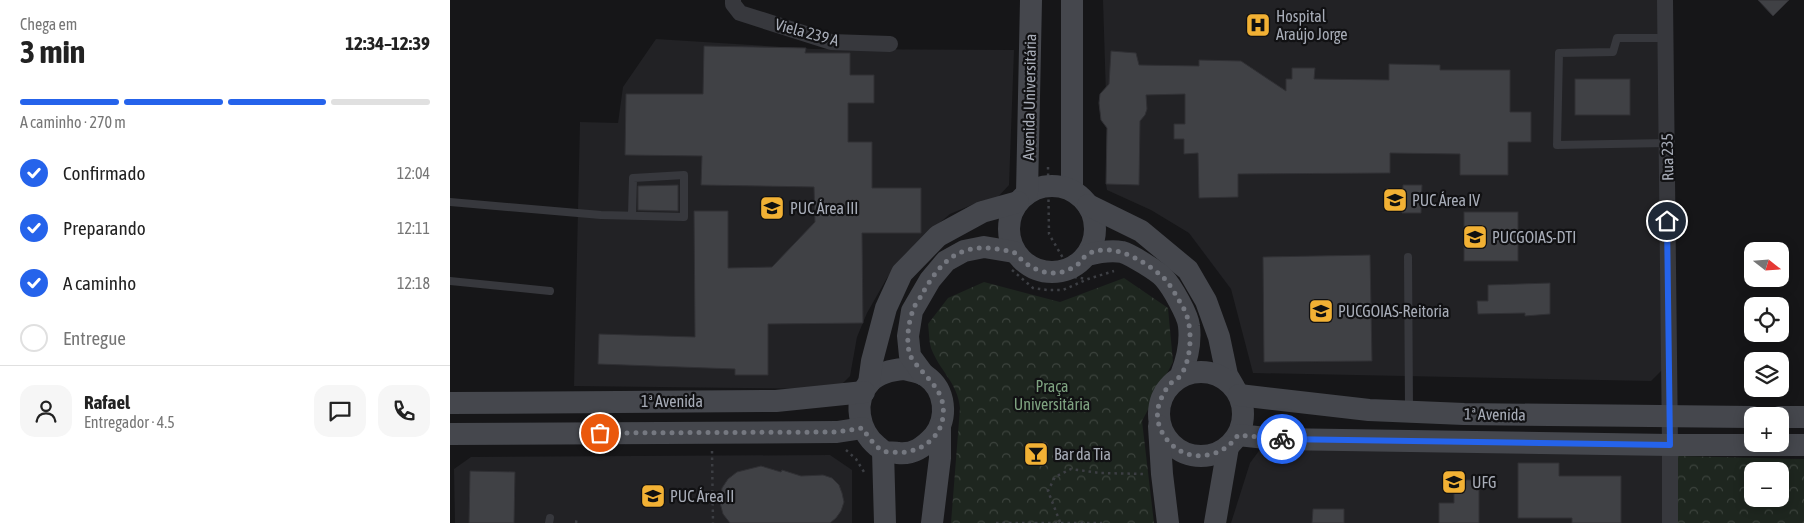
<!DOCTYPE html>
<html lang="pt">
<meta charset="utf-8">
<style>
:root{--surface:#fff;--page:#f6f6f6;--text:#222;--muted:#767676;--line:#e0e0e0;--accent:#2563eb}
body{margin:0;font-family:"Asap Condensed",sans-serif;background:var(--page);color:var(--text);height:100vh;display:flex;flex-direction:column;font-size:19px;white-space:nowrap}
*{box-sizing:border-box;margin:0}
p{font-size:16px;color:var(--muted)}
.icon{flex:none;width:28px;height:28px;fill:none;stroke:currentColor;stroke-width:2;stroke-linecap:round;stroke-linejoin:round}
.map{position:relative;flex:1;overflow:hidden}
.sheet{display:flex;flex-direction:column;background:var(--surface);width:450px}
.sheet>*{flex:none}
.needle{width:32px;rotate:107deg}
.tools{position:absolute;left:1294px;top:242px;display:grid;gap:10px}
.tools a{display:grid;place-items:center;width:45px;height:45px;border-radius:10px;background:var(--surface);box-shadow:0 2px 12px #0003;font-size:25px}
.pin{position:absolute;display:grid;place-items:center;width:42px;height:42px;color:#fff;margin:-21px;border:2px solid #fff;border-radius:50%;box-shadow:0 1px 5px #0007}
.courier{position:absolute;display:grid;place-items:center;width:50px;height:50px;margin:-25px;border:4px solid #2563eb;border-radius:50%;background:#fff;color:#222;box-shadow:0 1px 6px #0007}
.head em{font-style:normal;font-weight:700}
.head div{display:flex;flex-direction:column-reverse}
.head{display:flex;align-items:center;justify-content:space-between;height:85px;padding:0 20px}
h1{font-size:32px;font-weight:700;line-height:38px}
.bar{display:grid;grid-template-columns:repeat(4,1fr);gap:8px 5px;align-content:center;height:60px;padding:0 20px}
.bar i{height:6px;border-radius:4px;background:var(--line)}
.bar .active{background:var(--accent)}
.bar p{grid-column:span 4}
.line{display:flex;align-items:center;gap:12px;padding:0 20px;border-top:1px solid var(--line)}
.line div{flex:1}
.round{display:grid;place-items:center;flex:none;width:52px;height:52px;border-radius:15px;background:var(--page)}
ol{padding:0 20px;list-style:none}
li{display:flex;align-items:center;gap:15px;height:55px}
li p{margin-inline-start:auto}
li .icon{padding:5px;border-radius:50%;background:var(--accent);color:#fff;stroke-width:4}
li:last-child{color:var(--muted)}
li i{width:28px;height:28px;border:2px solid var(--line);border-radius:50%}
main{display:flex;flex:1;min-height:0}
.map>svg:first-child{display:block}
</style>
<main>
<section class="sheet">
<div class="head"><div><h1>3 min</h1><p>Chega em</p></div><em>12:34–12:39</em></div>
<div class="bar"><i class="active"></i><i class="active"></i><i class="active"></i><i></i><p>A caminho · 270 m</p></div>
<ol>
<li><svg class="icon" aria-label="check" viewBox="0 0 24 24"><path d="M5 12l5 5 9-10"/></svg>Confirmado<p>12:04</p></li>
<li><svg class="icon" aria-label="check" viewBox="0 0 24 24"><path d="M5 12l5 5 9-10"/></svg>Preparando<p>12:11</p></li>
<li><svg class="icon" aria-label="check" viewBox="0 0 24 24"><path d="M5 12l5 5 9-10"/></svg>A caminho<p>12:18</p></li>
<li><i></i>Entregue</li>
</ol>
<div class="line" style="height:90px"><a class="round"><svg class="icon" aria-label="person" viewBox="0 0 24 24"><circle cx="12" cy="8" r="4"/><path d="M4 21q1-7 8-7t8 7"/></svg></a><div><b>Rafael</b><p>Entregador · 4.5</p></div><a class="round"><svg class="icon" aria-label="chat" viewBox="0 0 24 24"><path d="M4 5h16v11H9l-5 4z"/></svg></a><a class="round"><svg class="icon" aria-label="phone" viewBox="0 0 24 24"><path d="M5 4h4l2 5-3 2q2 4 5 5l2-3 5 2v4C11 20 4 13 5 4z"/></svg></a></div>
</section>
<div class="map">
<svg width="1354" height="523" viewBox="0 0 1354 523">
<defs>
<pattern id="park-crowns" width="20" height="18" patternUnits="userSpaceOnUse" patternTransform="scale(1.25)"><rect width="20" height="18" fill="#1e261f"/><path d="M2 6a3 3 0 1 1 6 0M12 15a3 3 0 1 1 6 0" fill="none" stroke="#3c433d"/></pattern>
</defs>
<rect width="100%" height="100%" fill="#161618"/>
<g fill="#222225">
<path d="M 653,0 L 1210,0 L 1212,370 L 1201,381 L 803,373 L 781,289 L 739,233 L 701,210 L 657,190 L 656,184 L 657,128 Z"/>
<path d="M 206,39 L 364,49 L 564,50 L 559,185 L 547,198 L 531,201 L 500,214 L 468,241 L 437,278 L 417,313 L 407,337 L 400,376 L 387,389 L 124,386 L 130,122 L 168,123 L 173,87 Z"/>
<path d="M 814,444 L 1214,452 L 1214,523 L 781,523 L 800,463 Z"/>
<path d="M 380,455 L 402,470 L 402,523 L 5,523 L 4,469 L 21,457 Z"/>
</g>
<g fill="url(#park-crowns)" fill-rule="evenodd">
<path d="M 674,278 L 718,308 L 723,362 L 692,421 L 704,523 L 501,523 L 510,408 C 508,383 489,370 481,348 C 479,341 479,331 478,324 L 498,298 L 534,282 L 610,302 Z"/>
<path d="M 1228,456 L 1354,459 L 1354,523 L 1226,523 ZM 1302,471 L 1330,471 L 1330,499 L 1302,499 Z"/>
</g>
<g fill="#404145" stroke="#303034">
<path d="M 1308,0 L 1339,0 L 1323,16 Z"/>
<path d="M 254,46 L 356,48 L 355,53 L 400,53 L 400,75 L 424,75 L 424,103 L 398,103 L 398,142 L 422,142 L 422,188 L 471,188 L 471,233 L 412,233 L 413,323 L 318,324 L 318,375 L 285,375 L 285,369 L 148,364 L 149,334 L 245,337 L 244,211 L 278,211 L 278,268 L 322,267 L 365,222 L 364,187 L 251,185 L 252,156 L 175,155 L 176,94 L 253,94 Z"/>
<path d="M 661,51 L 686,53 L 689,65 L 749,66 L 749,60 L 791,61 L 836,91 L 836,79 L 842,79 L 842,68 L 865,68 L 864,79 L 939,80 L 939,64 L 990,65 L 990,70 L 1060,70 L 1060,112 L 1081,112 L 1081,142 L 1058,142 L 1058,175 L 1010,175 L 1010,154 L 940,153 L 940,173 L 788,174 L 788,197 L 749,198 L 748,153 L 734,154 L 734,139 L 724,139 L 724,124 L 735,124 L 735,94 L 696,95 L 697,109 L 695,115 L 690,121 L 689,185 L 656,184 L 657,128 L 651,120 L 649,103 L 650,94 L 659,84 Z"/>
<rect x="1125" y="79" width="55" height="36"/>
<path d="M 228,185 L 228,211 L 188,210 L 188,186 Z"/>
<path d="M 953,185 L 972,185 L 971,213 L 952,213 Z"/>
<rect x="1014" y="212" width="54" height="49"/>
<path d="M 920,255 L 922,361 L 814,362 L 813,257 Z"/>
<path d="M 1100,283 L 1100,314 L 1075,316 L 1075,313 L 1028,314 L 1027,301 L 1038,301 L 1038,285 Z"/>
<path d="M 1068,463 L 1109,463 L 1109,476 L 1171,476 L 1171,523 L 1122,523 L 1122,518 L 1068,518 Z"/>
<path d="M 311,466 L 331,472 L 332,470 L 351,476 L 373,475 L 382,478 L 389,485 L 392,493 L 394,502 L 391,511 L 386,518 L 380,523 L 280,523 L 273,514 L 270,503 L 272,488 L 278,479 L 287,472 Z"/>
<path d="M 20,471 L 65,472 L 64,523 L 19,523 Z"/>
<path d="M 1004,480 L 1029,480 L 1029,523 L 989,523 L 989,503 L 1004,503 Z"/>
<path d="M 863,509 L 894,509 L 894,523 L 862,523 Z"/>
</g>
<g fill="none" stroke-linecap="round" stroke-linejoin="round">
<g stroke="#3d3f44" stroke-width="2.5" stroke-dasharray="2.5 4" stroke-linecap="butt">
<path d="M 598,167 L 599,234 L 624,277 L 637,279"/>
<path d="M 562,270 L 583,288 L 597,290 L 613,290 L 638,279 L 664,271"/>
<path d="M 703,408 L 707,399 L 717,385"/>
<path d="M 396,450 L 406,459 L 414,472"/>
<path d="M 262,451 L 263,523"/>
<path d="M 610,522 L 598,491 L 605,477 L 621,469 L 650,473 L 695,474"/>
<path d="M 126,523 L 127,517"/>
<path d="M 546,523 L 652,523"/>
</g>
<g stroke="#37383d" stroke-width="8">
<path d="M 1215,38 L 1167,38 L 1163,52 L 1109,53 L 1107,145 L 1216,143"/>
<path d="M 0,202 L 151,215 L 234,217 L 234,175 L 183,178 L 182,215"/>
<path d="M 958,257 L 959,409"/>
<path d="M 0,281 L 100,291"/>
<path d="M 99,523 L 100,518"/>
</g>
<g stroke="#37383d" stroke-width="16">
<path d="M 283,0 L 283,4 L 290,13 L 381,42 L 440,44"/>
<path d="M 1215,0 L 1220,445 L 1220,523"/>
</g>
<g stroke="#45474d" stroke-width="22">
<path d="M 622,0 L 622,190"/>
<circle cx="602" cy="229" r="43"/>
<path d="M 577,193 L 581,0"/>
<path d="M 638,205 L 691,231 L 738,270 L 756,301 L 769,337 L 777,375 L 784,387"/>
<path d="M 637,255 C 649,252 660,250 672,252 C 680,254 709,272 714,278 C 722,287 738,315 739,326 C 741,343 737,360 731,375"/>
<path d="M 454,369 C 461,371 470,372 476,376 C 496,390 498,418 484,436 C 474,447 463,455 448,453 C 444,452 436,453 433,451 C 431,450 429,447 427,446 C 409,431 402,401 420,382 C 429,372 442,370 454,369 Z"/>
<circle cx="751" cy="414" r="42"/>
<path d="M 474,375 L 460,356 L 458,336 L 462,311 L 480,280 L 496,261 L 514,251 L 534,247 L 564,252"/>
<path d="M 419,383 L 422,361 L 436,308 L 452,273 L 488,236 L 532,212 L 568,202"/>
<path d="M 789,395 L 919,410 L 1014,414 L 1302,417"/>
<path d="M 0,403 L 326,401 L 414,392"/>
<path d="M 1330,417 L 1354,417"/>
<path d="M 709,426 L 712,474 L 718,523"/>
<path d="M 0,434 L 387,432 L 413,428"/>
<path d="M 788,435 L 826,439 L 1220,445 L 1354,445"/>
<path d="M 433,451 L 435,523"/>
<path d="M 482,523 L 490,458 L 490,428"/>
<path d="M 765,523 L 778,447"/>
</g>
</g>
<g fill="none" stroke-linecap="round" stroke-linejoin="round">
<path stroke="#757880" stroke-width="5" stroke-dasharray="0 9" d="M 150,433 L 387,432 L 412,428 C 418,436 424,446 433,451 C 435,452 441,452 444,452 C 466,455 491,440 493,416 C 496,392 479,381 466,364 C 464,361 461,358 460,355 C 456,343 458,325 462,313 C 463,307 468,301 471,296 C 481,278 494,257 515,251 C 531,245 548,249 564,252 C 580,271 604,281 627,265 C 631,262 633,257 638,254 C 663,241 694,261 713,277 C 721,285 728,299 734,309 C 743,326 742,358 731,375 C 728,379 723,381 720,384 C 714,391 710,400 708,408 C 703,435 731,461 757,455 C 771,453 780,446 788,435 L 832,439"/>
<path stroke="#2563eb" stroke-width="6" d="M 832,439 L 1220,445 L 1217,221"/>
</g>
<defs>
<symbol id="hospital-square" viewBox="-11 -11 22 22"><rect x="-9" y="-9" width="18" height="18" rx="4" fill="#f2b134" stroke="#111113"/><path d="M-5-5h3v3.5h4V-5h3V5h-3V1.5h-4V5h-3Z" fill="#111"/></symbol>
<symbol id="university-square" viewBox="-11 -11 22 22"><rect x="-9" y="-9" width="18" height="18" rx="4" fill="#f2b134" stroke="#111113"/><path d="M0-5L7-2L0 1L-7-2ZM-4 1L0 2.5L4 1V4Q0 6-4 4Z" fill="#111"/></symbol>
<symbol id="bar-square" viewBox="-11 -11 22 22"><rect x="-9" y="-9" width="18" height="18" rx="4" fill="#f2b134" stroke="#111113"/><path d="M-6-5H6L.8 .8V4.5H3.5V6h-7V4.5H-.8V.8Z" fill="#111"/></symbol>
</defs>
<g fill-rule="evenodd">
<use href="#hospital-square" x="794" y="11" width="28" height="28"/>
<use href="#university-square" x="931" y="186" width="28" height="28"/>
<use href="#university-square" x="308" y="194" width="28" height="28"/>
<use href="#university-square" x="1011" y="223" width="28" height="28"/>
<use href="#university-square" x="857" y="297" width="28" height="28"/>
<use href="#bar-square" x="572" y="440" width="28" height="28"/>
<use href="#university-square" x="990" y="468" width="28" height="28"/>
<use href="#university-square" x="189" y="482" width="28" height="28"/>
</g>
<g text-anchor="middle" stroke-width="4.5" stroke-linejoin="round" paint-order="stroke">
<g font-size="16" fill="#a8adb8" stroke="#111113" text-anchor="start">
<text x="826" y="22">Hospital<tspan x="826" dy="18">Araújo Jorge</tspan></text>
<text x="962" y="206">PUC Área IV</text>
<text x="340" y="214">PUC Área III</text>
<text x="1042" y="243">PUCGOIAS-DTI</text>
<text x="888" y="317">PUCGOIAS-Reitoria</text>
<text x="604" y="460">Bar da Tia</text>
<text x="1022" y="488">UFG</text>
<text x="220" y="502">PUC Área II</text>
</g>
<g font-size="16" fill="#a8adb8" stroke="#111113">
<text transform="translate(357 32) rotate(15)" y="6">Viela 239 A</text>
<text transform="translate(579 97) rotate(-89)" y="6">Avenida Universitária</text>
<text transform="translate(1217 157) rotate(-91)" y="6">Rua 235</text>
<text x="222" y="407">1ª Avenida</text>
<text transform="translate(1045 414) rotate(1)" y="6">1ª Avenida</text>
</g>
<g font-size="16" fill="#7fa381" stroke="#111113">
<text x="602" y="392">Praça<tspan x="602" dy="18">Universitária</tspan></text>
</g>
</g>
</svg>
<div class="tools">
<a><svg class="needle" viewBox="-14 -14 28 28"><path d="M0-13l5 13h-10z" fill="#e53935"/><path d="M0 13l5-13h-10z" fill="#767676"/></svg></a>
<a><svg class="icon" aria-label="locate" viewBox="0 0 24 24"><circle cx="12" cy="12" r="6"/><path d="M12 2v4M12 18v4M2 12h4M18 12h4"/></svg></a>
<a><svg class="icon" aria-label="layers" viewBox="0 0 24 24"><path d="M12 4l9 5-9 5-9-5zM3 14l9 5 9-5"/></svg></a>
<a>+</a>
<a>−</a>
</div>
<div class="pin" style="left:150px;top:433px;background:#ea580c"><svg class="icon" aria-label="bag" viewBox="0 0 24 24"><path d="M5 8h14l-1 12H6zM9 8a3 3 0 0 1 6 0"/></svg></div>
<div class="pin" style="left:1217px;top:221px;background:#1f2937"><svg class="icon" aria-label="home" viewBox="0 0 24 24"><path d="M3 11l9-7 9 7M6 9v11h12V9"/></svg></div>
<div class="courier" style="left:832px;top:439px"><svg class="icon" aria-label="bike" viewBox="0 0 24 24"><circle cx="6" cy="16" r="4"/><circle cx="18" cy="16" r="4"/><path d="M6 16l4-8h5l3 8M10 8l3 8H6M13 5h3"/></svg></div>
</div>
</main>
